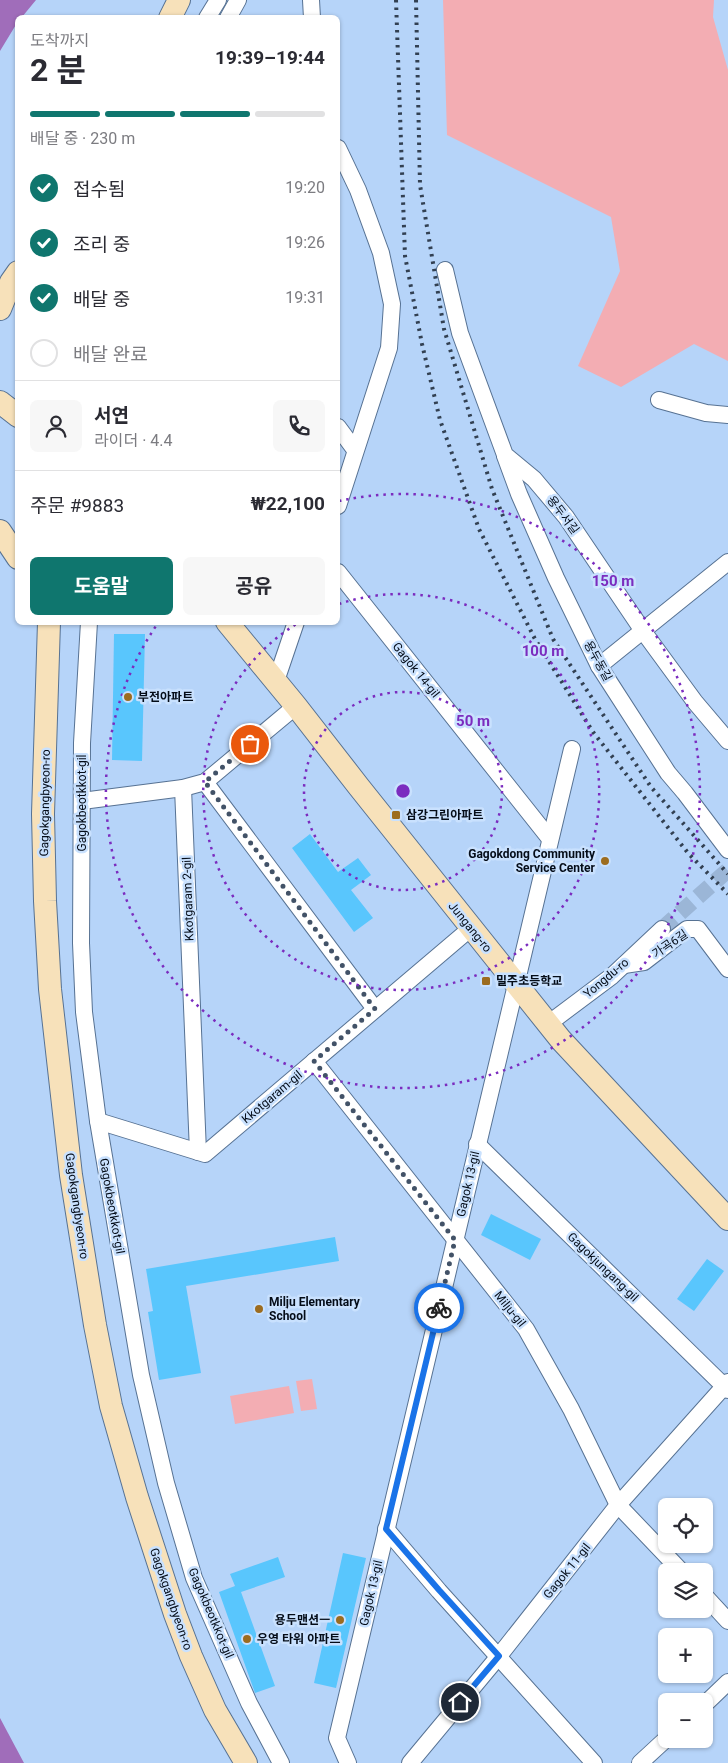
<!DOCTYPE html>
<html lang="ko">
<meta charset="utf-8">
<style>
:root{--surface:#fff;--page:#f7f7f7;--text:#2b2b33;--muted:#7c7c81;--line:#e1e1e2;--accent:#0f766e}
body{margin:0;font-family:Roboto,"Noto Sans KR",sans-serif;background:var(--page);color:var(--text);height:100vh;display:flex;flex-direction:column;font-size:19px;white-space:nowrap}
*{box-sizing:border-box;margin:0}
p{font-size:16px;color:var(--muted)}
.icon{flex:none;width:28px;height:28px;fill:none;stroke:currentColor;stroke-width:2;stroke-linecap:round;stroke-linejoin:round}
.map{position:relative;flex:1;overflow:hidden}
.drawer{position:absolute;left:15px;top:15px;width:325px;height:610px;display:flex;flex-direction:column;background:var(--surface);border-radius:8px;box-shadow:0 1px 4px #0004}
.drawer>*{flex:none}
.tools{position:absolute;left:658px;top:1498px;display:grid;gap:10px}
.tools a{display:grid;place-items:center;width:55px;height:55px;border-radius:8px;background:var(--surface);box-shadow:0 1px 4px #0004;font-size:25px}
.pin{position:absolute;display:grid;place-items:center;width:42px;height:42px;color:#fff;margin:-21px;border:2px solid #fff;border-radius:50%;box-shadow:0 1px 5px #0007}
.courier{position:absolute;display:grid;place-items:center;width:50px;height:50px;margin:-25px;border:4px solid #1a73e8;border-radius:50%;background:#fff;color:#222;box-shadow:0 1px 6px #0007}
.overview em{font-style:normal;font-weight:700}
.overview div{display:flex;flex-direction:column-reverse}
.overview{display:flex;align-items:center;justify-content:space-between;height:85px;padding:0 15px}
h1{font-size:32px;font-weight:700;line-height:38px}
.bar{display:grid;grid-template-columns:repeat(4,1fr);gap:8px 5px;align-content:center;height:60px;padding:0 15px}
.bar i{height:6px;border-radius:4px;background:var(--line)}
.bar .current{background:var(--accent)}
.bar p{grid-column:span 4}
.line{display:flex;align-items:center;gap:12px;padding:0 15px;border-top:1px solid var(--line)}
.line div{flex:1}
.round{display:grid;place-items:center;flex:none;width:52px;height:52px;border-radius:8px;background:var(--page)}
ol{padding:0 15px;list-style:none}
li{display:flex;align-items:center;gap:15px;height:55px}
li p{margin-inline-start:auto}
li .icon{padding:5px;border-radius:50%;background:var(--accent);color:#fff;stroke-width:4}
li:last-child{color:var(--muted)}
li i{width:28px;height:28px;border:2px solid var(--line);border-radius:50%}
.primary-button{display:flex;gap:10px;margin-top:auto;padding:10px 15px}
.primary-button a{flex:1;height:58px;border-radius:8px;background:var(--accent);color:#fff;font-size:20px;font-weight:700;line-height:58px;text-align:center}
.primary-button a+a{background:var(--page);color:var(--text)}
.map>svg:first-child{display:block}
</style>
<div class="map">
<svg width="728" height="1763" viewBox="0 0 728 1763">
<rect width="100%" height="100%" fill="#b6d4f9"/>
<g fill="#f3adb3">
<path d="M 443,0 L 714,0 L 713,17 L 728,70 L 728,361 L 694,344 L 621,387 L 578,366 L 620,271 L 611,217 L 447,135 Z"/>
<path d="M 312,1379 L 317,1409 L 301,1411 L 296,1381 Z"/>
<path d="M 289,1386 L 294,1413 L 235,1424 L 230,1396 Z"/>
</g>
<g fill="#a06dba">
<path d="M 0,0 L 36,0 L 22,17 L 18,18 L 17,23 L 0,51 Z"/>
<path d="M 0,1718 L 24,1763 L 0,1763 Z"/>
</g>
<g fill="#59c6fd">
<path d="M 114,634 L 145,634 L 142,761 L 112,760 Z"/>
<path d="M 310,834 L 338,872 L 358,858 L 371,875 L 351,890 L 373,918 L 354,932 L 292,848 Z"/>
<path d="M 491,1214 L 541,1239 L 530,1260 L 481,1235 Z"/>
<path d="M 335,1237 L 339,1261 L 186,1286 L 201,1373 L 159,1380 L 148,1312 L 153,1311 L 146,1269 Z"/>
<path d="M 707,1259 L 724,1271 L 694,1311 L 677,1299 Z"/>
<path d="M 343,1553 L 366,1558 L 336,1688 L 314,1683 Z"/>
<path d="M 278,1557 L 285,1577 L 241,1592 L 275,1686 L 255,1693 L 219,1592 L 235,1586 L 230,1574 Z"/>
</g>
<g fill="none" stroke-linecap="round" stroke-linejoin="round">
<path stroke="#9bb6d7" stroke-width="16" stroke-dasharray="16 8" stroke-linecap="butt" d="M 662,929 L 728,870"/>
<defs>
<g id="street">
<path d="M 311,0 L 312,18"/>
<path d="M 207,18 L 218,0"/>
<path d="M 228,18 L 238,0"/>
<path d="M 338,148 L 358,190 L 381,253 L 392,304 L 389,348 L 338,506"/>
<path d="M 445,270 L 460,333 L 505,455 L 534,479 L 566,517 L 643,631 L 695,702 L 728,741"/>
<path d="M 659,400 L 706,413 L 728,415"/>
<path d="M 338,427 L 355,450"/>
<path d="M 505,456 L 519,494 L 556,578 L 599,666 L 668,773 L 685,793 L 728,850"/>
<path d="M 338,572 L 550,839"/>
<path d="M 89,622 L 82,743 L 81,943 L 84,1012 L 98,1121 L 141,1375 L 166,1483 L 194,1578 L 249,1703 L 281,1763"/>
<path d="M 599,666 L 728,562"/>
<path d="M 276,681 L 296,622"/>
<path d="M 205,782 L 375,1009"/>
<path d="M 183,788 L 198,1152"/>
<path d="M 82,801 L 183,788 L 205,782 L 296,706"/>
<path d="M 624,965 L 644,962 L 687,929 L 698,929 L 728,969"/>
<path d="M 548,1024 L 612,976 L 662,929"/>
<path d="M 314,1061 L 526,1329 L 571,1409 L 618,1505 L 681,1571"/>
<path d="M 98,1121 L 205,1154 L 471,928"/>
<path d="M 477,1144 L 728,1390"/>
<path d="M 386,1529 L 439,1591 L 594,1763"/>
<path d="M 704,1595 L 728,1621"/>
<path d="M 704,1705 L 728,1682"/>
<path d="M 348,1763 L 337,1738 L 572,749"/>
<path d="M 410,1763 L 499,1656 L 618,1505 L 728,1382"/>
<path d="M 640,1763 L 666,1739"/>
</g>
<g id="secondary">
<path d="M 170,18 L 179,0"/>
<path d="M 0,309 L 11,282 L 18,272"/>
<path d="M 0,402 L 18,416"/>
<path d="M 0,531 L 18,558"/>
<path d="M 49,622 L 43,814 L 45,901 L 50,989 L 71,1175 L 95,1325 L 111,1406 L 137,1497 L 175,1614 L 191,1656 L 215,1710 L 246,1763"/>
<path d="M 227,622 L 296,706 L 359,787 L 561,1040 L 728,1219"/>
</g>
</defs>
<use href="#street" stroke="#577293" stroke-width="18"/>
<use href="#secondary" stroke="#577293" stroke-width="24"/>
<use href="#street" stroke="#fff" stroke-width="16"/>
<use href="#secondary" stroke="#f7e1ba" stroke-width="22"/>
<g stroke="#324052" stroke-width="4" stroke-dasharray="2.5 5" stroke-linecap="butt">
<path d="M 396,0 L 405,256 L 422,344 L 440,420 L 479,529 L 535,639 L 593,732 L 688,853 L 728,894"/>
<path d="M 416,0 L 420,185 L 444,329 L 492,489 L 553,639 L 651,787 L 728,874"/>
</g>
</g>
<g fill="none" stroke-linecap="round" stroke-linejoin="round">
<path stroke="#425267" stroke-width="5" stroke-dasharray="0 9" d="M 250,744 L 205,782 L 375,1009 L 314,1061 L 455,1240 L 439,1308"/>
<path stroke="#1a73e8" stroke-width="6" d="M 439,1308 L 386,1529 L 439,1590 L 499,1656 L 460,1702"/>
</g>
<g fill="none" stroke="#7b2cbf" stroke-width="2.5" stroke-dasharray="2.5 5">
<circle cx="403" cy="791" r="99"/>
<path d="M339 604A198 198 0 1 1 298 623"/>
<path d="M339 501A297 297 0 1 1 158 623"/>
</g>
<g fill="#9c6c1f" stroke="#c9e1fe" stroke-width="2">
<circle cx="128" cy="697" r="5"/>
<rect x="391" y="810" width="10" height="10" rx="2.5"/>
<circle cx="605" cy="861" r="5"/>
<rect x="481" y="976" width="10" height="10" rx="2.5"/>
<circle cx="259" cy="1309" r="5"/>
<circle cx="340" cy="1620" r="5"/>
<circle cx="247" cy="1639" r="5"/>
</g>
<g text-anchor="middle" stroke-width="5" stroke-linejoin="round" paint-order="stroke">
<g font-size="12" fill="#040c18" stroke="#c9e1fe">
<text transform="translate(563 515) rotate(53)" y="4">용두서길</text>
<text transform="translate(598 661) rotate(61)" y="4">용두동길</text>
<text transform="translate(416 670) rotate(51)" y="4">Gagok 14-gil</text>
<text transform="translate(45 803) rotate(-89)" y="4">Gagokgangbyeon-ro</text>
<text transform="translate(82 803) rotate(-90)" y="4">Gagokbeotkkot-gil</text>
<text transform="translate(188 899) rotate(-92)" y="4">Kkotgaram 2-gil</text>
<text transform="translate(470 927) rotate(51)" y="4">Jungang-ro</text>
<text transform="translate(670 944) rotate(-34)" y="4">가곡6길</text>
<text transform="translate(606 978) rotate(-40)" y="4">Yongdu-ro</text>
<text transform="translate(272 1097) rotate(-40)" y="4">Kkotgaram-gil</text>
<text transform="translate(468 1184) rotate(-77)" y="4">Gagok 13-gil</text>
<text transform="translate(77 1206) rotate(82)" y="4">Gagokgangbyeon-ro</text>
<text transform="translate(112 1206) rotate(80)" y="4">Gagokbeotkkot-gil</text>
<text transform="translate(603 1267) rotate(44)" y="4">Gagokjungang-gil</text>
<text transform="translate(510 1309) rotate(51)" y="4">Milju-gil</text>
<text transform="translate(567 1571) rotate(-51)" y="4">Gagok 11-gil</text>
<text transform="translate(371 1593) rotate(-77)" y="4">Gagok 13-gil</text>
<text transform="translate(171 1599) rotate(71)" y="4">Gagokgangbyeon-ro</text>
<text transform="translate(211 1613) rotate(67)" y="4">Gagokbeotkkot-gil</text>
</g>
<g font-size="12" font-weight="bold" fill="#040c18" stroke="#c9e1fe" text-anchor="start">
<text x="138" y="701">부전아파트</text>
<text x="406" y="819">삼강그린아파트</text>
<text x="595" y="858" text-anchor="end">Gagokdong Community<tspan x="595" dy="14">Service Center</tspan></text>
<text x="496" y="985">밀주초등학교</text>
<text x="269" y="1306">Milju Elementary<tspan x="269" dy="14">School</tspan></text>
<text x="330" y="1624" text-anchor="end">용두맨션ㅡ</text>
<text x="257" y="1643">우영 타워 아파트</text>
</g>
</g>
<circle cx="403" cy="791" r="8" fill="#7b2cbf" stroke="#c9e1fe" stroke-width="2.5"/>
<g font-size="15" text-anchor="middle" font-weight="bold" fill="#7b2cbf" stroke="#c9e1fe" stroke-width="5" stroke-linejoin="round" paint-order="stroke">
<text x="613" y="586">150 m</text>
<text x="543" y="656">100 m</text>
<text x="473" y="726">50 m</text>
</g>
</svg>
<div class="tools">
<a><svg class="icon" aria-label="locate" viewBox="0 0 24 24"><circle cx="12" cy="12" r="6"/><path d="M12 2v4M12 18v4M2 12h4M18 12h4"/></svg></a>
<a><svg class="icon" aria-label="layers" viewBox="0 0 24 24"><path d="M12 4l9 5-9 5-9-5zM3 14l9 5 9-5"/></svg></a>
<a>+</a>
<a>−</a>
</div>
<div class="pin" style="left:250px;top:744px;background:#ea580c"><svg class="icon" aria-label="bag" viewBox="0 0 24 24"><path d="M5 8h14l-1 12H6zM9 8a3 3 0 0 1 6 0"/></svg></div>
<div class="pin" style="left:460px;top:1702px;background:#1f2937"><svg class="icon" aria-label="home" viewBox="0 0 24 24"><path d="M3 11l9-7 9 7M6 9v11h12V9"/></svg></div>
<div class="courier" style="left:439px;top:1308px"><svg class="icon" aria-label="bike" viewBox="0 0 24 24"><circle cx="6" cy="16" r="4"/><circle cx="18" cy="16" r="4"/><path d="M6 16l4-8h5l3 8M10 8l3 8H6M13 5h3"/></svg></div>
<section class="drawer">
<div class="overview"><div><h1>2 분</h1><p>도착까지</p></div><em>19:39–19:44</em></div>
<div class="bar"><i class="current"></i><i class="current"></i><i class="current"></i><i></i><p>배달 중 · 230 m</p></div>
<ol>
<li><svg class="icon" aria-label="check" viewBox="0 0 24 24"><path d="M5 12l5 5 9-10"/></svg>접수됨<p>19:20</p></li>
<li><svg class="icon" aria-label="check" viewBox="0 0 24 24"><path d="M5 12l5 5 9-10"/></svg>조리 중<p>19:26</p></li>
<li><svg class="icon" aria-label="check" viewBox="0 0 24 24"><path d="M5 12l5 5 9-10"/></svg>배달 중<p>19:31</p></li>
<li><i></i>배달 완료</li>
</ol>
<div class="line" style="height:90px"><a class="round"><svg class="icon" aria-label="person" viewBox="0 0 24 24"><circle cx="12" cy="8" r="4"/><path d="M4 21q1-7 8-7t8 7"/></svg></a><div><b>서연</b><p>라이더 · 4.4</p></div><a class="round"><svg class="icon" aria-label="phone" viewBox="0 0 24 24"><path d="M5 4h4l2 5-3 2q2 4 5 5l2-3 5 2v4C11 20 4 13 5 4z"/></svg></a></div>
<div class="line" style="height:65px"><div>주문 #9883</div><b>₩22,100</b></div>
<div class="primary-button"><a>도움말</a><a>공유</a></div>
</section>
</div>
